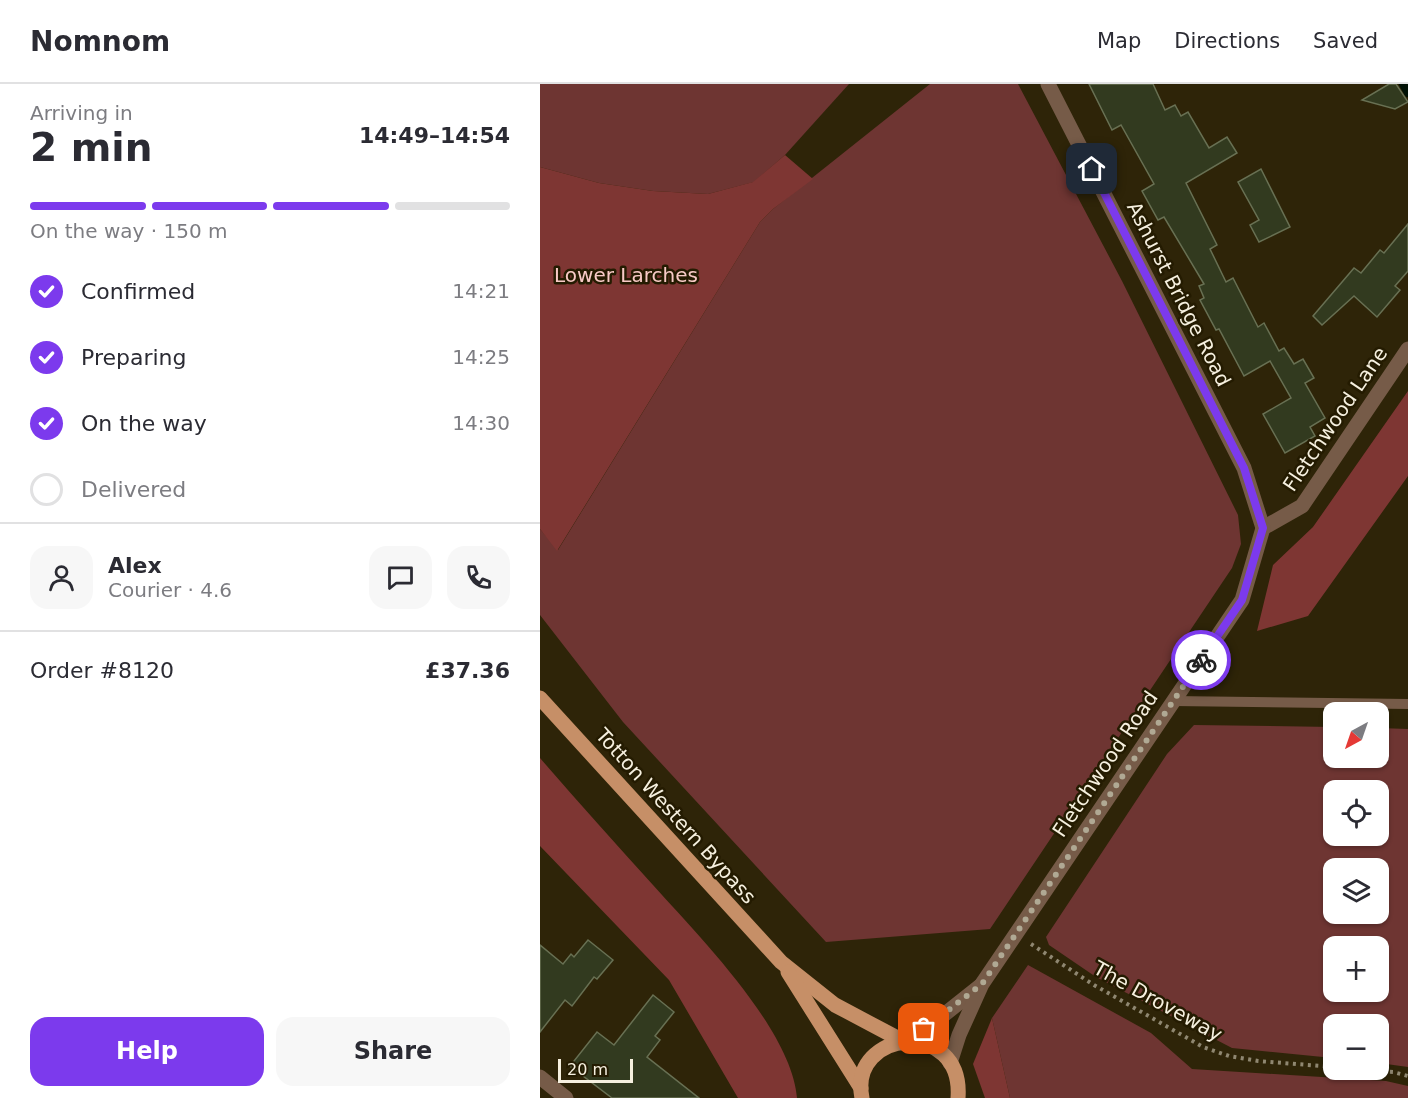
<!DOCTYPE html>
<meta charset="utf-8">
<style>
:root{--surface:#fff;--page:#f7f7f7;--text:#2b2b33;--muted:#7c7c81;--line:#e1e1e2;--accent:#7c3aed}
body{margin:0;font-family:"DejaVu Sans",sans-serif;background:var(--page);color:var(--text);height:100vh;display:flex;flex-direction:column;font-size:22px;white-space:nowrap}
*{box-sizing:border-box;margin:0}
p{font-size:20px;color:var(--muted)}
.icon{flex:none;width:33px;height:33px;fill:none;stroke:currentColor;stroke-width:2;stroke-linecap:round;stroke-linejoin:round}
.map{position:relative;flex:1;overflow:hidden}
.sheet{display:flex;flex-direction:column;background:var(--surface);width:540px}
.sheet>*{flex:none}
.needle{width:39px;rotate:220deg}
.buttons{position:absolute;left:783px;top:618px;display:grid;gap:12px}
.buttons a{display:grid;place-items:center;width:66px;height:66px;border-radius:12px;background:var(--surface);box-shadow:0 2px 4px #0004;font-size:30px}
.scale{position:absolute;left:18px;bottom:15px;width:75px;box-sizing:border-box;padding-left:6px;border:3px solid #f6f0df;border-top:0;font-size:16px;line-height:21px;white-space:nowrap;color:#f6f0df;-webkit-text-stroke:4px #241b01;paint-order:stroke}
.pin{position:absolute;display:grid;place-items:center;width:51px;height:51px;color:#fff;margin:-26px;border-radius:12px;box-shadow:0 3px 9px #0006}
.courier{position:absolute;display:grid;place-items:center;width:60px;height:60px;margin:-30px;border:4px solid #7c3aed;border-radius:50%;background:#fff;color:#222;box-shadow:0 2px 8px #0007}
.overview em{font-style:normal;font-weight:600}
.overview div{display:flex;flex-direction:column-reverse}
.overview{display:flex;align-items:center;justify-content:space-between;height:102px;padding:0 30px}
h1{font-size:39px;font-weight:600;line-height:45px}
.bar{display:grid;grid-template-columns:repeat(4,1fr);gap:9px 6px;align-content:center;height:72px;padding:0 30px}
.bar i{height:8px;border-radius:4px;background:var(--line)}
.bar .active{background:var(--accent)}
.bar p{grid-column:span 4}
.line{display:flex;align-items:center;gap:15px;padding:0 30px;border-top:2px solid var(--line)}
.line div{flex:1}
.round{display:grid;place-items:center;flex:none;width:63px;height:63px;border-radius:18px;background:var(--page)}
ol{padding:0 30px;list-style:none}
li{display:flex;align-items:center;gap:18px;height:66px}
li p{margin-inline-start:auto}
li .icon{padding:6px;border-radius:50%;background:var(--accent);color:#fff;stroke-width:4}
li:last-child{color:var(--muted)}
li i{width:33px;height:33px;border:3px solid var(--line);border-radius:50%}
.primary-button{display:flex;gap:12px;margin-top:auto;padding:12px 30px}
.primary-button a{flex:1;height:69px;border-radius:18px;background:var(--accent);color:#fff;font-size:24px;font-weight:600;line-height:69px;text-align:center}
.primary-button a+a{background:var(--page);color:var(--text)}
header{display:flex;align-items:center;gap:36px;box-sizing:border-box;height:84px;padding:0 30px;background:var(--surface);border-bottom:2px solid var(--line)}
header strong{font-size:28px}
nav{display:flex;gap:33px;margin-inline-start:auto;font-size:21px}
main{display:flex;flex:1;min-height:0}
.map>svg:first-child{display:block}
</style>
<header>
<strong>Nomnom</strong>
<nav><a>Map</a><a>Directions</a><a>Saved</a></nav>
</header>
<main>
<section class="sheet">
<div class="overview"><div><h1>2 min</h1><p>Arriving in</p></div><em>14:49–14:54</em></div>
<div class="bar"><i class="active"></i><i class="active"></i><i class="active"></i><i></i><p>On the way · 150 m</p></div>
<ol>
<li><svg class="icon" aria-label="check" viewBox="0 0 24 24"><path d="M5 12l5 5 9-10"/></svg>Confirmed<p>14:21</p></li>
<li><svg class="icon" aria-label="check" viewBox="0 0 24 24"><path d="M5 12l5 5 9-10"/></svg>Preparing<p>14:25</p></li>
<li><svg class="icon" aria-label="check" viewBox="0 0 24 24"><path d="M5 12l5 5 9-10"/></svg>On the way<p>14:30</p></li>
<li><i></i>Delivered</li>
</ol>
<div class="line" style="height:108px"><a class="round"><svg class="icon" aria-label="person" viewBox="0 0 24 24"><circle cx="12" cy="8" r="4"/><path d="M4 21q1-7 8-7t8 7"/></svg></a><div><b>Alex</b><p>Courier · 4.6</p></div><a class="round"><svg class="icon" aria-label="chat" viewBox="0 0 24 24"><path d="M4 5h16v11H9l-5 4z"/></svg></a><a class="round"><svg class="icon" aria-label="phone" viewBox="0 0 24 24"><path d="M5 4h4l2 5-3 2q2 4 5 5l2-3 5 2v4C11 20 4 13 5 4z"/></svg></a></div>
<div class="line" style="height:78px"><div>Order #8120</div><b>£37.36</b></div>
<div class="primary-button"><a>Help</a><a>Share</a></div>
</section>
<div class="map">
<svg width="868" height="1014" viewBox="0 0 868 1014">
<rect width="100%" height="100%" fill="#2e2408"/>
<g fill="#6e3532" fill-rule="evenodd">
<path d="M 0,0 L 309,0 L 245,71 L 214,98 L 168,110 L 113,107 L 59,99 L 0,83 Z"/>
<path d="M 390,0 L 478,0 L 582,197 L 698,431 L 701,460 L 692,484 L 450,845 L 286,858 L 83,638 L 0,531 L 0,445 L 18,466 L 220,138 L 233,125 Z"/>
<path d="M 654,641 L 793,643 L 794,674 L 838,674 L 839,644 L 868,645 L 868,983 L 839,979 L 838,940 L 794,940 L 793,974 L 692,964 L 556,893 L 509,861 L 506,853 L 627,670 ZM 838,706 L 838,752 L 794,752 L 794,706 ZM 794,784 L 838,784 L 838,830 L 794,830 ZM 838,862 L 838,908 L 794,908 L 794,862 Z"/>
<path d="M 488,881 L 611,949 L 652,985 L 846,997 L 868,1002 L 868,1014 L 470,1014 L 452,934 Z"/>
</g>
<g fill="#7e3633">
<path d="M 245,71 L 273,95 L 233,125 L 220,138 L 17,467 L 0,445 L 0,83 L 59,99 L 113,107 L 168,110 L 213,98 Z"/>
<path d="M 868,307 L 868,392 L 768,532 L 717,547 L 733,481 L 773,443 Z"/>
<path d="M 0,674 C 37,717 75,759 113,801 C 158,851 252,946 257,1014 L 198,1014 L 129,896 L 0,762 Z"/>
<path d="M 452,934 L 470,1014 L 445,1014 L 433,980 Z"/>
</g>
<g fill="none" stroke-linecap="round" stroke-linejoin="round">
<path stroke="#001105" stroke-width="8" d="M 863,0 L 868,9"/>
</g>
<g fill="#323a1f" stroke="#687053" stroke-width="1.5">
<path d="M 549,0 L 613,0 L 625,26 L 635,21 L 641,32 L 648,28 L 669,64 L 687,53 L 697,69 L 646,99 L 677,161 L 670,165 L 686,198 L 693,194 L 718,243 L 724,239 L 739,267 L 744,264 L 754,280 L 763,275 L 774,294 L 765,299 L 785,334 L 770,343 L 775,352 L 745,369 L 723,330 L 751,314 L 730,277 L 704,292 L 679,245 L 676,246 L 660,216 L 664,214 L 659,202 L 664,200 L 624,133 L 618,136 L 602,107 L 614,100 L 581,41 L 572,46 Z"/>
<path d="M 849,0 L 856,0 L 868,18 L 855,25 L 822,16 Z"/>
<path d="M 721,85 L 750,143 L 719,158 L 710,141 L 719,136 L 698,98 Z"/>
<path d="M 868,140 L 868,187 L 855,202 L 860,206 L 837,233 L 814,212 L 782,241 L 773,232 L 814,184 L 821,189 L 840,166 L 844,169 Z"/>
<path d="M 48,856 L 73,876 L 57,895 L 54,893 L 32,922 L 25,916 L 0,948 L 0,861 L 23,880 L 31,870 L 34,873 Z"/>
<path d="M 113,911 L 134,928 L 115,952 L 120,956 L 107,973 L 159,1014 L 72,1014 L 30,982 L 57,948 L 74,961 Z"/>
</g>
<g fill="none" stroke-linecap="round" stroke-linejoin="round">
<g stroke="#8f8771" stroke-width="4" stroke-dasharray="3 4.5" stroke-linecap="butt">
<path d="M 491,860 L 554,901 L 663,963 L 689,972 L 718,977 L 794,983"/>
<path d="M 820,986 L 853,988 L 868,992"/>
</g>
<path stroke="#765b48" stroke-width="10" d="M 633,617 L 868,620"/>
<g stroke="#765b48" stroke-width="15">
<path d="M 508,0 L 704,384 L 723,444"/>
<path d="M 723,444 L 762,422 L 868,265"/>
<path d="M 371,957 L 440,902"/>
<path d="M 410,979 L 419,951 L 442,900 L 702,516 L 723,444"/>
<path d="M 0,993 L 26,1014"/>
</g>
<g stroke="#c68f67" stroke-width="15">
<path d="M 0,614 L 241,878 L 295,921 L 363,957"/>
<path d="M 248,888 L 321,1004"/>
<path d="M 322,1014 C 308,945 424,934 418,1014"/>
</g>
</g>
<g fill="none" stroke-linecap="round" stroke-linejoin="round">
<path stroke="#b0a994" stroke-width="6" stroke-dasharray="0 10.8" d="M 384,945 L 442,900 L 661,576"/>
<path stroke="#7c3aed" stroke-width="8" d="M 552,85 L 704,384 L 723,444 L 702,516 L 661,576"/>
</g>
<g text-anchor="middle" stroke-width="5" stroke-linejoin="round" paint-order="stroke">
<g font-size="20" fill="#f8cac6" stroke="#241b01">
<text x="86" y="198">Lower Larches</text>
</g>
<g font-size="20" fill="#f6f0df" stroke="#241b01">
<text transform="translate(639 210) rotate(63)" y="7">Ashurst Bridge Road</text>
<text transform="translate(795 335) rotate(-56)" y="7">Fletchwood Lane</text>
<text transform="translate(565 680) rotate(-56)" y="7">Fletchwood Road</text>
<text transform="translate(136 732) rotate(48)" y="7">Totton Western Bypass</text>
<text transform="translate(618 917) rotate(29)" y="7">The Droveway</text>
</g>
</g>
</svg>
<div class="buttons">
<a><svg class="needle" viewBox="-14 -14 28 28"><path d="M0-13l5 13h-10z" fill="#e53935"/><path d="M0 13l5-13h-10z" fill="#7c7c81"/></svg></a>
<a><svg class="icon" aria-label="locate" viewBox="0 0 24 24"><circle cx="12" cy="12" r="6"/><path d="M12 2v4M12 18v4M2 12h4M18 12h4"/></svg></a>
<a><svg class="icon" aria-label="layers" viewBox="0 0 24 24"><path d="M12 4l9 5-9 5-9-5zM3 14l9 5 9-5"/></svg></a>
<a>+</a>
<a>−</a>
</div>
<div class="scale">20 m</div>
<div class="pin" style="left:384px;top:945px;background:#ea580c"><svg class="icon" aria-label="bag" viewBox="0 0 24 24"><path d="M5 8h14l-1 12H6zM9 8a3 3 0 0 1 6 0"/></svg></div>
<div class="pin" style="left:552px;top:85px;background:#1f2937"><svg class="icon" aria-label="home" viewBox="0 0 24 24"><path d="M3 11l9-7 9 7M6 9v11h12V9"/></svg></div>
<div class="courier" style="left:661px;top:576px"><svg class="icon" aria-label="bike" viewBox="0 0 24 24"><circle cx="6" cy="16" r="4"/><circle cx="18" cy="16" r="4"/><path d="M6 16l4-8h5l3 8M10 8l3 8H6M13 5h3"/></svg></div>
</div>
</main>
